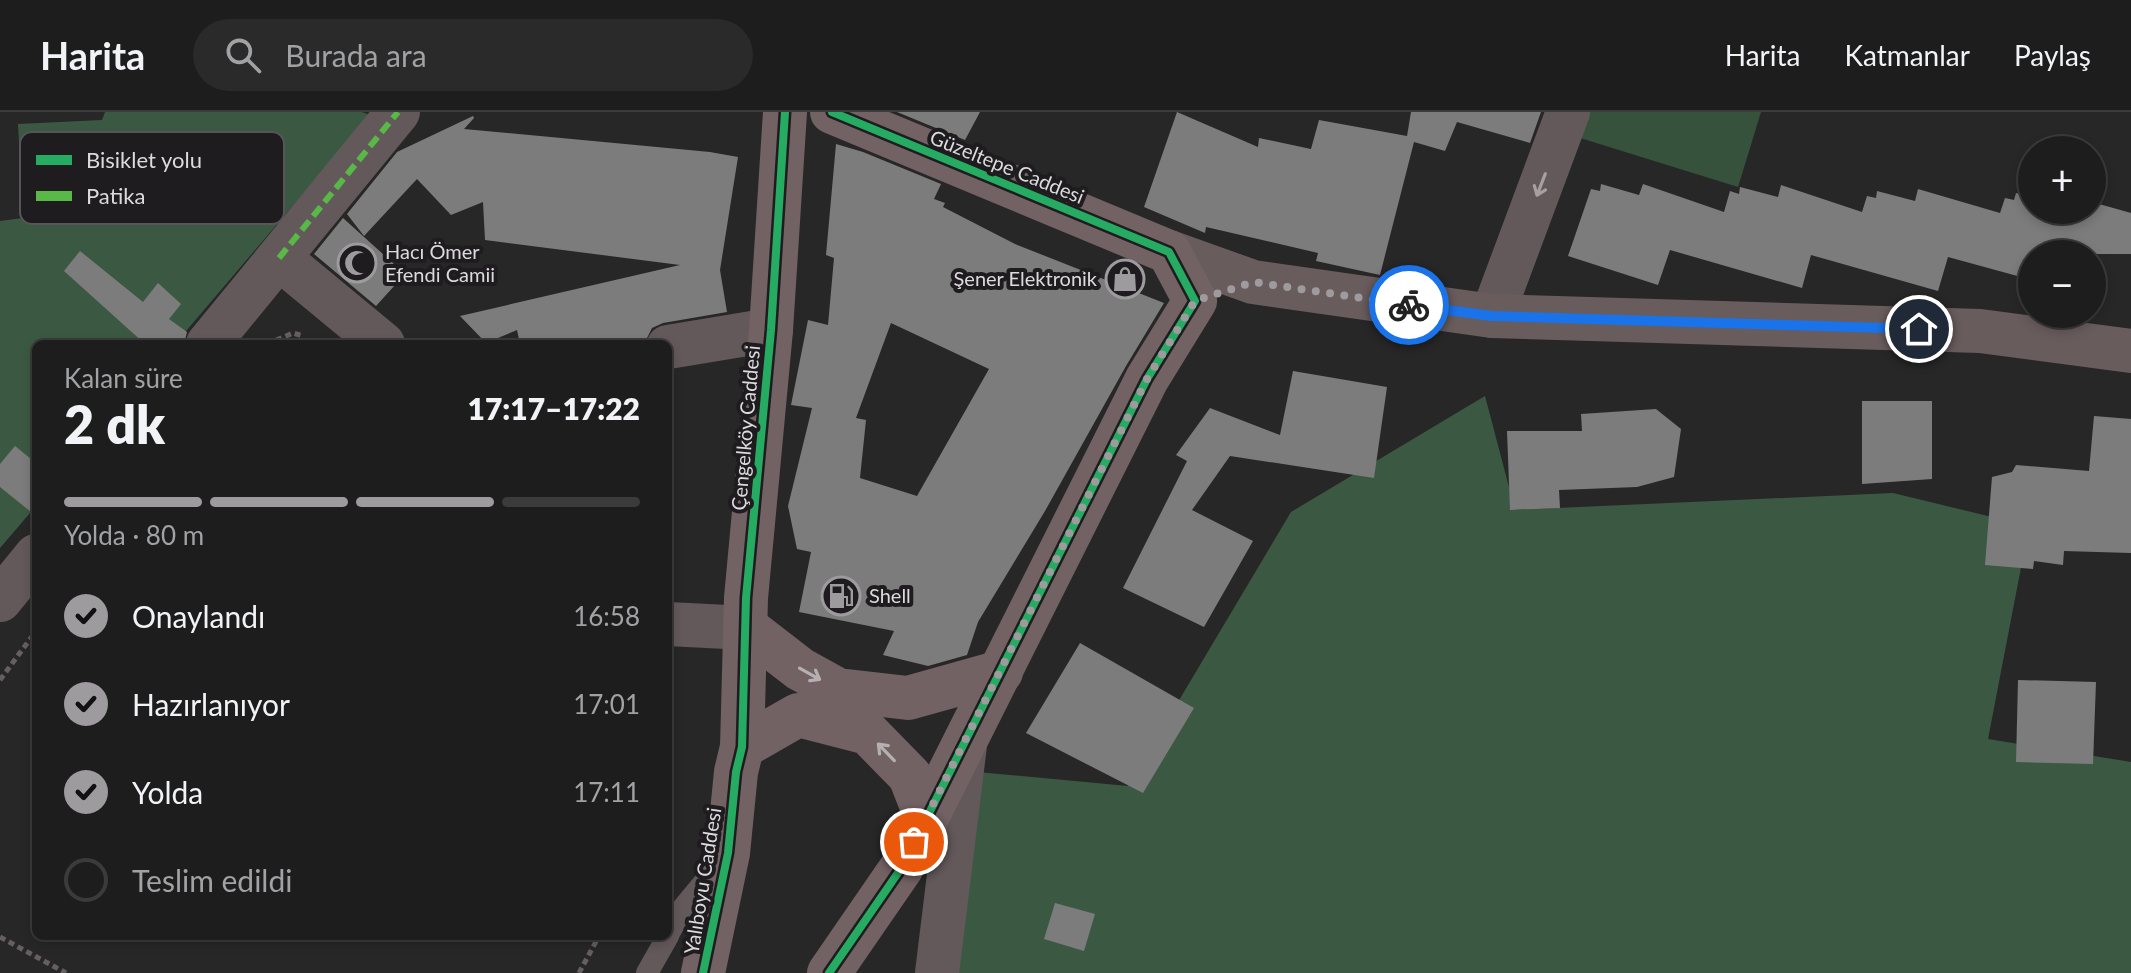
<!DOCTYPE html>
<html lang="tr">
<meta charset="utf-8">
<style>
:root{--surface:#1e1d1e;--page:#2b2a2b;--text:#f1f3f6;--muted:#a1a2a4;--line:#3c3b3c;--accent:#9d9b9d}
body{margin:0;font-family:Lato,sans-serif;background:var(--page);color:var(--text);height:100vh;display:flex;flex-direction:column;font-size:30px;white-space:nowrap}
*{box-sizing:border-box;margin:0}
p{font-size:26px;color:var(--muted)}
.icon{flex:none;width:44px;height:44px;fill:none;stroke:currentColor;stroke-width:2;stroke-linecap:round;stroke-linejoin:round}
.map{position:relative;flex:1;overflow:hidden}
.panel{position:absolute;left:32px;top:228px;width:640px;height:600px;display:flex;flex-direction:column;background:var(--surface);border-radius:12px;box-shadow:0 4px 12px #0003,0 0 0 2px var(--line)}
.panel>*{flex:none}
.tools{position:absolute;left:2018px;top:24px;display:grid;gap:16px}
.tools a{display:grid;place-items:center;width:88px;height:88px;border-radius:50%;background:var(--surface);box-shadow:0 4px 12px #0003,0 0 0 2px var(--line);font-size:40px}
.pin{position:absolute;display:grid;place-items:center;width:68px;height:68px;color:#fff;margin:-34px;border:4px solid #fff;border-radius:50%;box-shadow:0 2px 8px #0007}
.courier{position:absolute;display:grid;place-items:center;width:80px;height:80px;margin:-40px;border:6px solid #1a73e8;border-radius:50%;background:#fff;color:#222;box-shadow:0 2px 10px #0007}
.head em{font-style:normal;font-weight:800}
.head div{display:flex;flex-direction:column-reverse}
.head{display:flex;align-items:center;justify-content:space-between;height:136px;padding:0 32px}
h1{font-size:52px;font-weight:800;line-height:60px}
.bar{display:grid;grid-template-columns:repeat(4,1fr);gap:12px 8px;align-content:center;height:96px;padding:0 32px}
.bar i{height:10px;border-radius:6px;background:var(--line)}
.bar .on{background:var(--accent)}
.bar p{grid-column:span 4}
ol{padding:0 32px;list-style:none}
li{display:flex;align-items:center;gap:24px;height:88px}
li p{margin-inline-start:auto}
li .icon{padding:8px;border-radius:50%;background:var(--accent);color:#111;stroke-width:4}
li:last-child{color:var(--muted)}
li i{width:44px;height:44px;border:4px solid var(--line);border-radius:50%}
header{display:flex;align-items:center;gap:48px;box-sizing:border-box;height:112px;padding:0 40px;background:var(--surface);border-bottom:2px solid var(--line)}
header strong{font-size:38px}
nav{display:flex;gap:44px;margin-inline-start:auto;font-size:28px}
.search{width:560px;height:72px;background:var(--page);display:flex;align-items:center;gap:20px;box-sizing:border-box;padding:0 28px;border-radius:44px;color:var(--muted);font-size:30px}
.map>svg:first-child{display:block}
</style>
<header>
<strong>Harita</strong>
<div class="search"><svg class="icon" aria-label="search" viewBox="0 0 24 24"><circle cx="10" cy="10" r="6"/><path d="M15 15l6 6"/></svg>Burada ara</div>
<nav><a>Harita</a><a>Katmanlar</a><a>Paylaş</a></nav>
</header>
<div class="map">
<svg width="2131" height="861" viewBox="0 0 2131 861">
<rect width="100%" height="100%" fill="#282728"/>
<path fill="#36523d" d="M 1585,0 L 1761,0 L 1738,75 L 1577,25 Z"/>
<g fill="#3b5942">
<path d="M 105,0 L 362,0 L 370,3 L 175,232 L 36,232 L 36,394 L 0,436 L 0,109 L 23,106 L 18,12 L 102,8 Z"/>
<path d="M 1485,284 L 1515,398 L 1893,381 L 2029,414 L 1988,627 L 2131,650 L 2131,861 L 935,861 L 977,660 L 1128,674 L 1291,400 Z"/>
</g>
<g fill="#7d7c7c" fill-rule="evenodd">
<path d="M 897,0 L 980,0 L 965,28 Z"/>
<path d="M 1177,0 L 1258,35 L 1259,26 L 1311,37 L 1319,8 L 1407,24 L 1411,0 L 1541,0 L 1530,31 L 1457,10 L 1445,39 L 1414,30 L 1380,163 L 1316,149 L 1318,141 L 1206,115 L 1205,121 L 1144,95 Z"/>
<path d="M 473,4 L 474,6 L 464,17 L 710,40 L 738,45 L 720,158 L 727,200 L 663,211 L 652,216 L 644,232 L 520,232 L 517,218 L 486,231 L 460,204 L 680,153 L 485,128 L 483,90 L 451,103 L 417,67 L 364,124 L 347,102 L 397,40 Z"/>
<path d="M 836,32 L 863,40 L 941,72 L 934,87 L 945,91 L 943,95 L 1015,132 L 1164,191 L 1126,254 L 1045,399 L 978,510 L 967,543 L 928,554 L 883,543 L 894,519 L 799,500 L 811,440 L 797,437 L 788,394 L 812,296 L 791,293 L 808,208 L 828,213 L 834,146 L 826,143 ZM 891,211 L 989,257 L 917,384 L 860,366 L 866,308 L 856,306 Z"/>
<path d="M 1601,72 L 1639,83 L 1643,72 L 1724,100 L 1730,79 L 1739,82 L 1740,75 L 1778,85 L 1781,73 L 1862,100 L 1867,84 L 1876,86 L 1877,79 L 1915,89 L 1918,77 L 2000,101 L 2005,86 L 2014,88 L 2016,81 L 2032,85 L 2032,98 L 2081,98 L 2092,101 L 2092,90 L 2131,101 L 2131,142 L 2032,142 L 2032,168 L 1948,145 L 1938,179 L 1811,143 L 1802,176 L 1670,138 L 1658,173 L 1568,144 L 1591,77 L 1600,79 Z"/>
<path d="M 343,106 L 405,162 L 376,194 L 314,142 Z"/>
<path d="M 80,139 L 143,190 L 158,171 L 181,192 L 169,207 L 187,220 L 184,232 L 145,232 L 64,159 Z"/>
<path d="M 1293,259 L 1387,275 L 1374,366 L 1230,344 L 1192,398 L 1253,429 L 1204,515 L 1123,476 L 1187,349 L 1176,343 L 1210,296 L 1280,323 Z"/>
<path d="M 1862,289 L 1932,289 L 1932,367 L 1862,372 Z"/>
<path d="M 1656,297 L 1681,317 L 1674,365 L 1637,375 L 1559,378 L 1560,396 L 1510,398 L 1507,319 L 1582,319 L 1581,302 Z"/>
<path d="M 2094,304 L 2131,307 L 2131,441 L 2064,439 L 2063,453 L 2034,449 L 2033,457 L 1985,453 L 1992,365 L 2012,360 L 2016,353 L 2089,359 Z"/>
<path d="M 15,334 L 36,351 L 36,404 L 0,375 L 0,352 Z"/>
<path d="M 1080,531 L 1194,596 L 1143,681 L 1026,621 Z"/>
<path d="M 2018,568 L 2096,570 L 2093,652 L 2016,650 Z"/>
<path d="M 1055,791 L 1095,802 L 1084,839 L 1044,827 Z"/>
</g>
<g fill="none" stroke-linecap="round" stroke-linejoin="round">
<g stroke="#665f60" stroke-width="5" stroke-dasharray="6 4" stroke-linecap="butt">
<path d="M 267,232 L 293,221 L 303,224"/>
<path d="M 0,568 L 36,519"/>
<path d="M 0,825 L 66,861"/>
<path d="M 579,861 L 599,824"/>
</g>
<g stroke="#64595a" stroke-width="22">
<path d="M 668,823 L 682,797 L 717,755"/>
<path d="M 647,861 L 668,824"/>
</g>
<g stroke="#64595a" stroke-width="44">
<path d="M 279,146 L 383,232"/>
<path d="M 1492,204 L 1568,0"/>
<path d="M 208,232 L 398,0"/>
<path d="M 668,235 L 771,218"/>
<path d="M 0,488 L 36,444"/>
<path d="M 668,512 L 747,516"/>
<path d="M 937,861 L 965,633"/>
</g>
<path stroke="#695c5d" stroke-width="44" d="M 1169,140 L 1253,170 L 1492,204 L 1980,219 L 2131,239"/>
<g stroke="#736264" stroke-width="44">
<path d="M 747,516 L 800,557 L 838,578 L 908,586 L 1001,560"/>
<path d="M 742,635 L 798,603 L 868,621 L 910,664 L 926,705"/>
<path d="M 703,861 L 728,741 L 736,660 L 742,635 L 746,486 L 771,218 L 785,0"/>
<path d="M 829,861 L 902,755 L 1147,267 L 1195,189 L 1169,140 L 832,0"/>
</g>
<path stroke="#58b947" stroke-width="6" stroke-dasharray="12 6" stroke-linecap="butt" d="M 279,146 L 398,0"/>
<defs>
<g id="cycleway">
<path d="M 703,861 L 728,741 L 736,660 L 742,635 L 746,486 L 771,218 L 785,0"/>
<path d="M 829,861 L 902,755 L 1147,267 L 1195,189 L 1169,140 L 832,0"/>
</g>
</defs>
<use href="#cycleway" stroke="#1f1c1f" stroke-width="13"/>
<use href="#cycleway" stroke="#26ab63" stroke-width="8"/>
</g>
<defs><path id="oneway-shaft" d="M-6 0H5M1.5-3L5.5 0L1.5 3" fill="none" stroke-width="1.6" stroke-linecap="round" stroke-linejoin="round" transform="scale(2)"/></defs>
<use stroke="#a6a0a2" href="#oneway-shaft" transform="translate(1541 73) rotate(111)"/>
<g stroke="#b7b0b2">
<use href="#oneway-shaft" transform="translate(810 562) rotate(29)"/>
<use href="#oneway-shaft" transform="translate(886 640) rotate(-134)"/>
</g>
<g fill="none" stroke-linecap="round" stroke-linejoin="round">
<path stroke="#9d9b9d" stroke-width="8" stroke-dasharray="0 14.4" d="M 914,730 L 1147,267 L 1195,189 L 1253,170 L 1409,193"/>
<path stroke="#1a73e8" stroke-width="10" d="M 1409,193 L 1492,204 L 1919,217"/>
</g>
<defs>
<symbol id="mosque-ring" viewBox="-11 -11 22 22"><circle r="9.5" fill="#1f1c1f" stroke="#9d9b9d" stroke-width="1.5"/><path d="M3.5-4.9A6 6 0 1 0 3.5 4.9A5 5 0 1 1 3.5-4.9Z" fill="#9d9b9d"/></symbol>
<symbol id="shop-ring" viewBox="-11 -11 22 22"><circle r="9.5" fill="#1f1c1f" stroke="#9d9b9d" stroke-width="1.5"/><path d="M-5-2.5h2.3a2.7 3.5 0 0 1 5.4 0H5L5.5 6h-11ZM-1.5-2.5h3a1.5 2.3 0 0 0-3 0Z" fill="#9d9b9d"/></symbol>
<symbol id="fuel-ring" viewBox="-11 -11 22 22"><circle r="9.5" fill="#1f1c1f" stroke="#9d9b9d" stroke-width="1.5"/><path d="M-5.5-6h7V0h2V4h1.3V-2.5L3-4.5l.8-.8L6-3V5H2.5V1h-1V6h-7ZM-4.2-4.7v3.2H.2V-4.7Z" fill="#9d9b9d"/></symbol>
</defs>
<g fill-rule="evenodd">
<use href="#mosque-ring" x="335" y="129" width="44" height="44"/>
<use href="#shop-ring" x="1103" y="145" width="44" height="44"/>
<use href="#fuel-ring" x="819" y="462" width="44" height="44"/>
</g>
<g text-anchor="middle" stroke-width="8" stroke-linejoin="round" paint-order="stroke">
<g font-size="20" fill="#dcdadc" stroke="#1f1c1f">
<text transform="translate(1007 55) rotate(22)" y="7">Güzeltepe Caddesi</text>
<text transform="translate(746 316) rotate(-85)" y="7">Çengelköy Caddesi</text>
<text transform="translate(703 769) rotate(-81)" y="7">Yalıboyu Caddesi</text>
</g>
<g font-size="20" fill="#dcdadc" stroke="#1f1c1f" text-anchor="start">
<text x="385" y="147">Hacı Ömer<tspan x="385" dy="23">Efendi Camii</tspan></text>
<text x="1097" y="174" text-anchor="end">Şener Elektronik</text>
<text x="869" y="491">Shell</text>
</g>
</g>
<rect x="20" y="20" width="264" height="92" rx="12" fill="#1f1c1f" stroke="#585558" stroke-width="2"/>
<rect x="36" y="43" width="36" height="10" fill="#26ab63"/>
<rect x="36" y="79" width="36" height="10" fill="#58b947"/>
<g font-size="22" fill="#dcdadc">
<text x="86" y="56">Bisiklet yolu</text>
<text x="86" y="92">Patika</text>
</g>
</svg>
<div class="tools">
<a>+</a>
<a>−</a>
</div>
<div class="pin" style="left:914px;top:730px;background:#ea580c"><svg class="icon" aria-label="bag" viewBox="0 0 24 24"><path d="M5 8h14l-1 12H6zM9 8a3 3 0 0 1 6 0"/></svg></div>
<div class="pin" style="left:1919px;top:217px;background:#1f2937"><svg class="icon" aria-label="home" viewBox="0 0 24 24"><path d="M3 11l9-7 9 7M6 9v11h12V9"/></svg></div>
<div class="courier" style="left:1409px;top:193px"><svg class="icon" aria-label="bike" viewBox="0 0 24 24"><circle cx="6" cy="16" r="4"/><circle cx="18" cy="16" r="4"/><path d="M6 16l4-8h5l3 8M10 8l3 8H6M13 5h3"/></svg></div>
<section class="panel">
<div class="head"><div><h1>2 dk</h1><p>Kalan süre</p></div><em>17:17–17:22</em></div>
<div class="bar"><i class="on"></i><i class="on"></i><i class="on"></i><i></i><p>Yolda · 80 m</p></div>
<ol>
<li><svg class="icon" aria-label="check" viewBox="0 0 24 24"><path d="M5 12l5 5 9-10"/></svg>Onaylandı<p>16:58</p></li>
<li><svg class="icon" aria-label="check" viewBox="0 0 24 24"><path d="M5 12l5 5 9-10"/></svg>Hazırlanıyor<p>17:01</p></li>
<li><svg class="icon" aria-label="check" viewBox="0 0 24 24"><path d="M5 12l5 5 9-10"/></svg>Yolda<p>17:11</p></li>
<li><i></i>Teslim edildi</li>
</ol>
</section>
</div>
